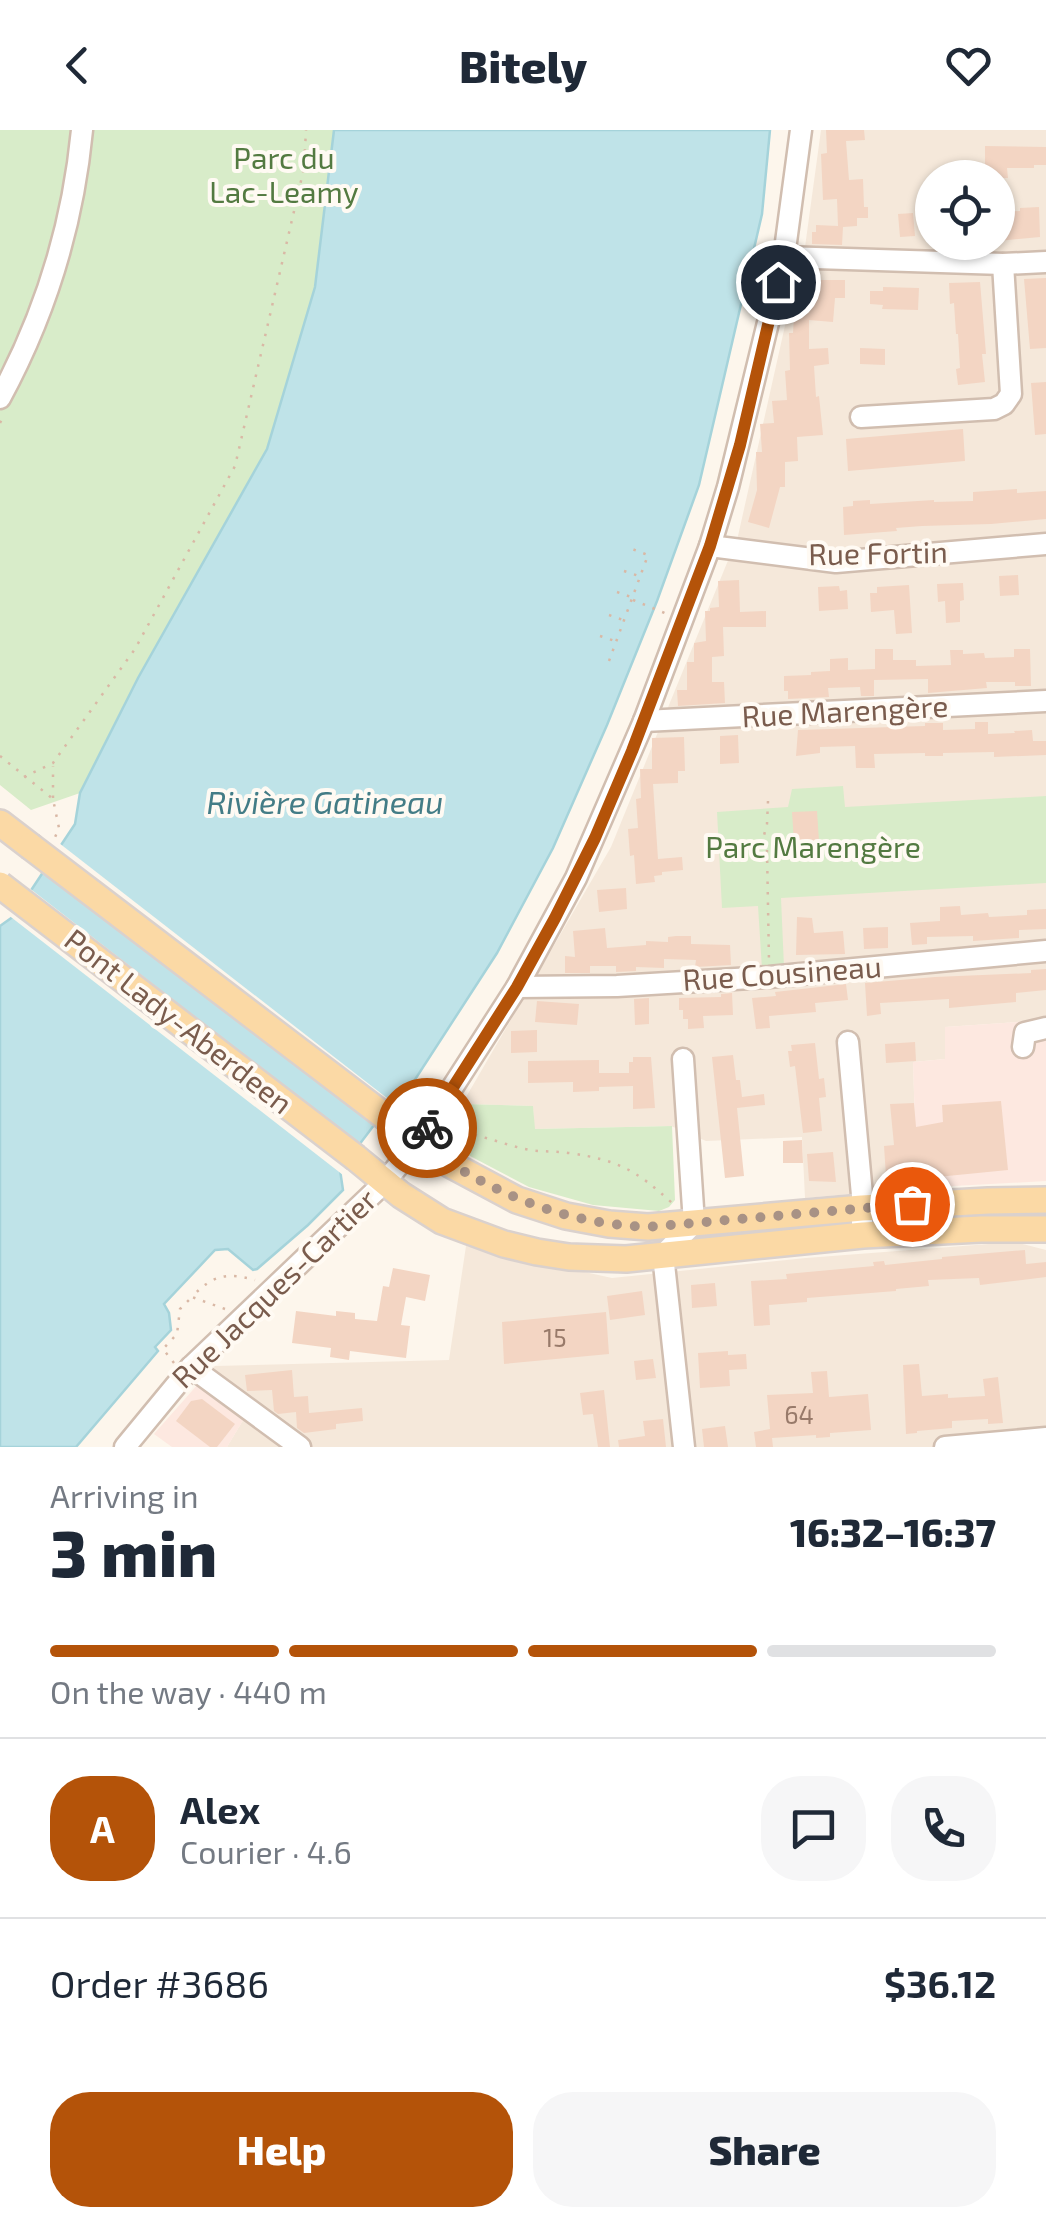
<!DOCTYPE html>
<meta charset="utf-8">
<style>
:root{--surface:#fff;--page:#f6f6f7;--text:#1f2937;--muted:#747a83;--line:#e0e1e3;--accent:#b45309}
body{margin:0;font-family:"Exo 2",sans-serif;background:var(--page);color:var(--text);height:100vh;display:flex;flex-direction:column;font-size:38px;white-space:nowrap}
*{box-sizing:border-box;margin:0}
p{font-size:32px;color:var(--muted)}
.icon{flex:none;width:55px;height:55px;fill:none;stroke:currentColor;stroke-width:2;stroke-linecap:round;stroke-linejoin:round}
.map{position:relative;height:1317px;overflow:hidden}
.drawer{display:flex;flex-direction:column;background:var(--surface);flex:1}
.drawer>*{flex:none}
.tools{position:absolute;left:915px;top:30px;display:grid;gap:20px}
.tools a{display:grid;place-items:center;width:100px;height:100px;border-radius:50%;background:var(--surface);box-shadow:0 2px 8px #0004;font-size:50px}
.pin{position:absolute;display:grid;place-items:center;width:85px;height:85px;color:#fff;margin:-42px;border:5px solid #fff;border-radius:50%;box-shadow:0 2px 10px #0007}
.courier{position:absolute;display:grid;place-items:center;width:100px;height:100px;margin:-50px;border:8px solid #b45309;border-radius:50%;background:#fff;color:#222;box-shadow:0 2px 12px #0007}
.headline em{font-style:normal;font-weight:800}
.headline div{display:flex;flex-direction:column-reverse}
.headline{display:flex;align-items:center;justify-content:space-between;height:170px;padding:0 50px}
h1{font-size:65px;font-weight:800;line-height:75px}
.bar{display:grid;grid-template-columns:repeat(4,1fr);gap:15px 10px;align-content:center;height:120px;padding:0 50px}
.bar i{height:12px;border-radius:8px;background:var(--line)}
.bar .selected{background:var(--accent)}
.bar p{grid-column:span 4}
.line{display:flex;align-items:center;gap:25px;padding:0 50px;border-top:2px solid var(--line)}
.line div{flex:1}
.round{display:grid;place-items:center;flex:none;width:105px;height:105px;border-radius:40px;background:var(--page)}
.action{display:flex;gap:20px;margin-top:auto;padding:20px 50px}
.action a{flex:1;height:115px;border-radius:40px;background:var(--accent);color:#fff;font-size:40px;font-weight:800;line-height:115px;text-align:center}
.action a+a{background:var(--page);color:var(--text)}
header{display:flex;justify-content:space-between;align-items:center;height:130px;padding:0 50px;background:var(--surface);font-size:45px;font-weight:800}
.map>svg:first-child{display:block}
</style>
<header><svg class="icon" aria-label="back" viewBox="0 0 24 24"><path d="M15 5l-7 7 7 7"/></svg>Bitely<svg class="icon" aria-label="heart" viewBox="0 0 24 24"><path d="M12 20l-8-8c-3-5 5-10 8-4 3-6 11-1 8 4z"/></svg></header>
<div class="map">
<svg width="1046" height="1317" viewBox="0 0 1046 1317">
<rect width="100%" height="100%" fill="#fdf6ec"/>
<g fill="#f5e8da" fill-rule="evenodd">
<path d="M 821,0 L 1046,0 L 1046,890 L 945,897 L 945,929 L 913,932 L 917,1058 L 805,1068 L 802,1007 L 706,1011 L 671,996 L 534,999 L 533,976 L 462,974 L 611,717 L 738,406 L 797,142 L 805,117 ZM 932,48 L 998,48 L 998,112 L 932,112 Z"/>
<path d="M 1015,1112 L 1046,1120 L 1046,1317 L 227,1317 L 245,1287 L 199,1253 L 215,1236 L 449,1230 L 466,1116 L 612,1148 L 806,1128 Z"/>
</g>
<g fill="#fde8e0">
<path d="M 1046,890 L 1046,1051 L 917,1058 L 913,932 L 945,929 L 945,897 Z"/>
<path d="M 199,1253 L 245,1287 L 227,1317 L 172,1317 L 154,1304 Z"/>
</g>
<g fill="#d8ecc9">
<path d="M 0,0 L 334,0 L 315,157 L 267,319 L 138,548 L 80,663 L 31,680 L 0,655 Z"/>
<path d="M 843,656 L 845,677 L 1046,666 L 1046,753 L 781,768 L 784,837 L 762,839 L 758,776 L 722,778 L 717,682 L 788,677 L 792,659 Z"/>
<path d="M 462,974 L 533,976 L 535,999 L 672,996 L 675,1070 L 669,1077 L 659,1081 L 593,1075 L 529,1057 L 451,1016 C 443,999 454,988 462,974 Z"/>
</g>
<path fill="#bfe3e8" stroke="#a5d3da" stroke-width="2.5" d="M 334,0 L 770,0 L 762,84 L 699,355 L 657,471 L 607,595 L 553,718 L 497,823 L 405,965 L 393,970 L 340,1040 L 343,1060 L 308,1095 L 257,1139 L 253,1140 L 228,1119 L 215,1120 L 164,1174 L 169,1183 L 171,1200 L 155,1217 L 158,1221 L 76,1317 L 0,1317 L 0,796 L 14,786 L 75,694 L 80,663 L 138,548 L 267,319 L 315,157 Z"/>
<g fill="#fdf6ec">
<path d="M 59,713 L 396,975 L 380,995 L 41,738 Z"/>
<path d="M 28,757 L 363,1017 L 343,1045 L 7,784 Z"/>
</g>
<g fill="#f3d5c3">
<path d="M 826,0 L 864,0 L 865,10 L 846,11 L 849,50 L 863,49 L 864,77 L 868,77 L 868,88 L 857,88 L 857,96 L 843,97 L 842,115 L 812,114 L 812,102 L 816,102 L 816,95 L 838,96 L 837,69 L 823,70 L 821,24 L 827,23 Z"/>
<path d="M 985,16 L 1046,17 L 1046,35 L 1034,35 L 1034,38 L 1007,38 L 1008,48 L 985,48 Z"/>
<path d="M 1039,77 L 1040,107 L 998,111 L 998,82 L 1020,81 L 1020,78 Z"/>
<path d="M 913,83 L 915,106 L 900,107 L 898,84 Z"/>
<path d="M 1046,148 L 1046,218 L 1030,219 L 1024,149 Z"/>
<path d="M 800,150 L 845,150 L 845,168 L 835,168 L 833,192 L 809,190 L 809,219 L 828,218 L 829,234 L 814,236 L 816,267 L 819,266 L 823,305 L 797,307 L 798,331 L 785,332 L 785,357 L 780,357 L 769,398 L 748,392 L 757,360 L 756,322 L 762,322 L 760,294 L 774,293 L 772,271 L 787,270 L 785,241 L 790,240 L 789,203 L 793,203 L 795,169 L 800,169 Z"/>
<path d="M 980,152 L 986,224 L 982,224 L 985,252 L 958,255 L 956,239 L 960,238 L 958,204 L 956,204 L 954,173 L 950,174 L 949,153 Z"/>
<path d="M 883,157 L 919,158 L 918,180 L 882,179 L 883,175 L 870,174 L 870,161 L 883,161 Z"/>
<path d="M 860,218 L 885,219 L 885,235 L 860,234 Z"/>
<path d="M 1046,252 L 1046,304 L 1035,305 L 1031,253 Z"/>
<path d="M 963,299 L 965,331 L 848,341 L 846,309 Z"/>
<path d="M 1017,359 L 1017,363 L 1046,361 L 1046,389 L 991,394 L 922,396 L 896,398 L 897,401 L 844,405 L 843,377 L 853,376 L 853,371 L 870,370 L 870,374 L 934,370 L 934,372 L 973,371 L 973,362 Z"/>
<path d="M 1018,445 L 1019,465 L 1000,466 L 999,446 Z"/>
<path d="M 739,450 L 740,482 L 766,481 L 766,497 L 723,497 L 724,526 L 712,527 L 712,552 L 724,552 L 725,573 L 678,576 L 677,560 L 687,560 L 687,532 L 694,532 L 694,513 L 706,511 L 705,481 L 710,481 L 710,478 L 719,477 L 718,451 Z"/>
<path d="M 963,453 L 964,470 L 960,471 L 960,492 L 946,493 L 945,471 L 938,472 L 937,454 Z"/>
<path d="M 909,455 L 912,503 L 896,504 L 894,480 L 871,482 L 870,463 L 877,463 L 877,457 Z"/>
<path d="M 839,456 L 840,461 L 847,460 L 848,479 L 819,481 L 818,457 Z"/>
<path d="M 875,519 L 893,519 L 893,530 L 916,530 L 916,536 L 951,535 L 950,520 L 963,520 L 963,524 L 984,523 L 985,528 L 1014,527 L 1014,519 L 1030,519 L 1031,556 L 1015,556 L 1015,552 L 986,552 L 987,558 L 928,563 L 928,549 L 874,550 L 874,566 L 861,566 L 860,557 L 828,558 L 829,567 L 788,569 L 788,561 L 784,561 L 784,546 L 811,545 L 811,542 L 830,541 L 830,529 L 848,528 L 848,540 L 875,539 Z"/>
<path d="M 975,592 L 988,592 L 988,604 L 1015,603 L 1014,601 L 1032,600 L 1033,611 L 1046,611 L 1046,625 L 994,627 L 994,622 L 943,623 L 943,626 L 925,626 L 925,623 L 874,624 L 875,638 L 856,638 L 855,616 L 820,617 L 820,623 L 796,626 L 798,600 L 925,596 L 925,593 L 943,593 L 943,600 L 975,599 Z"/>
<path d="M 738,605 L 739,633 L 720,634 L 720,606 Z"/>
<path d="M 684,607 L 685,641 L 678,641 L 678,653 L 653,654 L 658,729 L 682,727 L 683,740 L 662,742 L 662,745 L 654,746 L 655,752 L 636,754 L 634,725 L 630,726 L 628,699 L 638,698 L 636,669 L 641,668 L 640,639 L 652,639 L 652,608 Z"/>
<path d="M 817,681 L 819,711 L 794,712 L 792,682 Z"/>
<path d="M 626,758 L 627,779 L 599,782 L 597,760 Z"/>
<path d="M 960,776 L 961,785 L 988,783 L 989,787 L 1027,785 L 1027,780 L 1046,779 L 1046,799 L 1019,800 L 1019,808 L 973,811 L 973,806 L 927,807 L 927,814 L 912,815 L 910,793 L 940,791 L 940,777 Z"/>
<path d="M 797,787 L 812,788 L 814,803 L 843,801 L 845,824 L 796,825 Z"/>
<path d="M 888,797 L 888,818 L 864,819 L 863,798 Z"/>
<path d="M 605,798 L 607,818 L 646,815 L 646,811 L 668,812 L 668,807 L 676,806 L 691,806 L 691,814 L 730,815 L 731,835 L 695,837 L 696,830 L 664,829 L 664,838 L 636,837 L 636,841 L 616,842 L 616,836 L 590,836 L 590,843 L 565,843 L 565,826 L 575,827 L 573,801 Z"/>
<path d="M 1046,839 L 1046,860 L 1016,863 L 1016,872 L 949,878 L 949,869 L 880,873 L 881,884 L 867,886 L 865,853 L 935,847 L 1031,843 L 1031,840 Z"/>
<path d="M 846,854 L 848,870 L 815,873 L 816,882 L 769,886 L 770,898 L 756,899 L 752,868 L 776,866 L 775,862 Z"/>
<path d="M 732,863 L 733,885 L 703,886 L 704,898 L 688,899 L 688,889 L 683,889 L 683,880 L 679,880 L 679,868 L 721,867 L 721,864 Z"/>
<path d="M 649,868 L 649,894 L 635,895 L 634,869 Z"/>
<path d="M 537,871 L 579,874 L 577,895 L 535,892 Z"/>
<path d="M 537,900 L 537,922 L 511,923 L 511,901 Z"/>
<path d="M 915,912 L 916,931 L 886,933 L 885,914 Z"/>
<path d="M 815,913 L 819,949 L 824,948 L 826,967 L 819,968 L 822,1001 L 803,1003 L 795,936 L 790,937 L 788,921 L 792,921 L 791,915 Z"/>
<path d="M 733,925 L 736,950 L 740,950 L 742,967 L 764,964 L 765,975 L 737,978 L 744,1046 L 725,1048 L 712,927 Z"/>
<path d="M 633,927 L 651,927 L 655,978 L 633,979 L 633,956 L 599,957 L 599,961 L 573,962 L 573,952 L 528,953 L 528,931 L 599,930 L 599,943 L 629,943 L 629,932 L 633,932 Z"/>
<path d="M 1001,971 L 1008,1040 L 917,1049 L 916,1044 L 886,1046 L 884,1016 L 894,1015 L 890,974 L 914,973 L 916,997 L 943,992 L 942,975 Z"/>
<path d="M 802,1010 L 803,1033 L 783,1033 L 783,1011 Z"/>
<path d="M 833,1022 L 836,1052 L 809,1051 L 807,1024 Z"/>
<path d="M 1025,1120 L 1026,1134 L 1046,1132 L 1046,1147 L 980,1155 L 979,1148 L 928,1150 L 929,1156 L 896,1159 L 896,1161 L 807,1168 L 807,1172 L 769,1175 L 770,1195 L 754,1196 L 751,1151 L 787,1149 L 786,1144 L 874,1136 L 873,1132 L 884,1131 L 885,1135 L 942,1129 L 942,1127 Z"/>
<path d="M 393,1138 L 430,1145 L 425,1171 L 406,1167 L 401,1195 L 410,1196 L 406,1228 L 350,1221 L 349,1230 L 330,1227 L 331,1218 L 292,1213 L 296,1181 L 336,1186 L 336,1181 L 355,1183 L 355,1189 L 377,1191 L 383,1156 L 389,1157 Z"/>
<path d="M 715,1153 L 717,1176 L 692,1178 L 691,1155 Z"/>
<path d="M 642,1161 L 645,1185 L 610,1190 L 607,1166 Z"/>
<path d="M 606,1182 L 609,1224 L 504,1234 L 502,1192 Z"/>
<path d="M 728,1221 L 728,1225 L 746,1224 L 747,1239 L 729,1240 L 730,1256 L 700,1258 L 698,1223 Z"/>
<path d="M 653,1229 L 656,1248 L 636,1250 L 634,1231 Z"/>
<path d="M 919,1234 L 922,1266 L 948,1264 L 948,1268 L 985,1266 L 983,1249 L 998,1247 L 1003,1293 L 988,1294 L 988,1289 L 952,1291 L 952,1298 L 917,1301 L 917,1303 L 906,1304 L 903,1235 Z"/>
<path d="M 292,1240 L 294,1267 L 308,1266 L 309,1283 L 362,1278 L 363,1291 L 336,1294 L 336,1299 L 304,1303 L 297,1298 L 296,1282 L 278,1284 L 274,1281 L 272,1260 L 247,1261 L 245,1245 Z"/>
<path d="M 827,1241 L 829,1267 L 868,1264 L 871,1300 L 830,1303 L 830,1307 L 816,1308 L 816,1305 L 772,1308 L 773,1317 L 756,1317 L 754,1302 L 770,1299 L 767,1265 L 813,1263 L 811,1242 Z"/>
<path d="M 604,1260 L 610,1317 L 598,1317 L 593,1284 L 583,1285 L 580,1263 Z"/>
<path d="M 202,1269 L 235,1294 L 217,1317 L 210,1317 L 176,1291 L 191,1271 Z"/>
<path d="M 663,1289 L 666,1317 L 619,1317 L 618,1310 L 645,1306 L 643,1291 Z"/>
<path d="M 725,1296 L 728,1317 L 704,1317 L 702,1299 Z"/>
</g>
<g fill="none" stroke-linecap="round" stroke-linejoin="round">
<defs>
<g id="minor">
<path d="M 784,127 L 1003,134 L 1046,132"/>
<path d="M 0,268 C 45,185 73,94 82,0"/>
<path d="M 861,287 L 994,279 L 1004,274 L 1011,264 L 1003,134"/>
<path d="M 710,416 L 836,432 L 1046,414"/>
<path d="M 644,591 L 1046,571"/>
<path d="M 517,857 L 617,856 L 769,847 L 1046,821"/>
<path d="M 848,912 L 862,1065 L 862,1093"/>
<path d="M 1023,917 L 1025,903 L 1046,898"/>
<path d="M 683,929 L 694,1093 L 663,1125 L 684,1317"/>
<path d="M 191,1237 L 300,1317"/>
<path d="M 125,1317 L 191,1237 L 385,1052 L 418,1011 L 517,857 L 576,748 L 644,591 L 710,416 L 728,357 L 784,127 L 801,0"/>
<path d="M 945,1317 L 1046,1308"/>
</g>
<g id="major">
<path d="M 0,693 L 30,716"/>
<path d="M 387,988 L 446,1032 L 517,1070 L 566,1086 L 609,1094 L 648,1097 L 862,1078 L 988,1071 L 1046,1070"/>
<path d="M 356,1028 L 401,1065 L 442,1091 L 504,1114 L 537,1122 L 569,1127 L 626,1129 L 863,1105 L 981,1099 L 1046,1099"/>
</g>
</defs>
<use href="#minor" stroke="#d1beb0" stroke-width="25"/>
<use href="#major" stroke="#dad1cd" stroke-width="30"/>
<g stroke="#d9b8a5" stroke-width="2.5" stroke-dasharray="2.5 8" stroke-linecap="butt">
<path d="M 0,293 L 4,285"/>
<path d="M 624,441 L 639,446"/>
<path d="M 617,462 L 631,467"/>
<path d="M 633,470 L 667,484"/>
<path d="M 609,485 L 623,490"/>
<path d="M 600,506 L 615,511"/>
<path d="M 609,531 L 648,425 L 632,419"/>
<path d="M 0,626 L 53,669 L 59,698 L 53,712"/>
<path d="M 24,647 L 53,633 L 135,519 L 235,336 L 304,38 L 306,0"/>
<path d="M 53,668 L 53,636"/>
<path d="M 768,671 L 767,694 L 763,709 L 767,718 L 840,713 L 854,719 L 864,718 L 871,724"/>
<path d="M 767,720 L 769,832"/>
<path d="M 446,1008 L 454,1001 C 480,1004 504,1015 530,1020 C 543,1022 556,1021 569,1023 C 618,1030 636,1040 672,1073"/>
<path d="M 225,1179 L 192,1167 C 212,1145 227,1142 255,1150"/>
<path d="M 174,1233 L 163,1219 L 177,1204 L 180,1179 L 192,1167"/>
</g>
<use href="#minor" stroke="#fff" stroke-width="20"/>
<use href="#major" stroke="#fbd9a5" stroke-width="25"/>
<defs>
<g id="major-bridge">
<path d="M 30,716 L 387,988"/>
<path d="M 0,755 L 356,1028"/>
</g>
</defs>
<use href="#major-bridge" stroke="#dad1cd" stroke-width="30" stroke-linecap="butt"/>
<use href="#major-bridge" stroke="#fbd9a5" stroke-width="25"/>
</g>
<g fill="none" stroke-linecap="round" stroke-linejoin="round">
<path stroke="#a89285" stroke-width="10" stroke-dasharray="0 18" d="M 427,998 L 418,1011 C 486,1061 562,1094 648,1097 L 912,1074"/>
<path stroke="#b45309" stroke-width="12" d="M 427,998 L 517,857 L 555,788 L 595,708 L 632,621 L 710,416 L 740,315 L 778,152"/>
</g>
<g text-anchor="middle" stroke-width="8" stroke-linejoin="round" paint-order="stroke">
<g font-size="25" fill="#987a6a">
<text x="555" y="1217">15</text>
<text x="799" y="1294">64</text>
</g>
<g font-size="30" fill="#537a41" stroke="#fffaf3">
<text x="284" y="39">Parc du<tspan x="284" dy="34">Lac-Leamy</tspan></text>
<text x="813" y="728">Parc Marengère</text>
</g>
<g font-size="30" fill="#7a5c4d" stroke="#fffaf3">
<text transform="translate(878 424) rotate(-1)" y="10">Rue Fortin</text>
<text transform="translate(845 582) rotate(-3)" y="10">Rue Marengère</text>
<text transform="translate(782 844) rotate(-4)" y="10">Rue Cousineau</text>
<text transform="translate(178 892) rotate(38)" y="10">Pont Lady-Aberdeen</text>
<text transform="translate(275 1159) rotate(-44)" y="10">Rue Jacques-Cartier</text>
</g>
<g font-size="32" font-style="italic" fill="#437c86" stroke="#fffaf3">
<text x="325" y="684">Rivière Gatineau</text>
</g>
</g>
</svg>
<div class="tools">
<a><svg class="icon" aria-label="locate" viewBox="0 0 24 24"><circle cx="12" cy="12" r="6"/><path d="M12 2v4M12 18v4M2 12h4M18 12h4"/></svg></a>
</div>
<div class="pin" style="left:912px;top:1074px;background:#ea580c"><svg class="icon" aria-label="bag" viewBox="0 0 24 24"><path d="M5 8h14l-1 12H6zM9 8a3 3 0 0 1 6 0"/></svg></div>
<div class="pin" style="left:778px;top:152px;background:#1f2937"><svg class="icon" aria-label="home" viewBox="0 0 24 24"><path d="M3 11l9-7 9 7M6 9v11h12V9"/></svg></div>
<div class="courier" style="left:427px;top:998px"><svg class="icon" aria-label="bike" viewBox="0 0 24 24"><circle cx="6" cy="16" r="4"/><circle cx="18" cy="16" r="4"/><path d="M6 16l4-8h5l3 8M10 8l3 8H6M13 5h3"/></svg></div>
</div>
<section class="drawer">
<div class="headline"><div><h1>3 min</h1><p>Arriving in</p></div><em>16:32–16:37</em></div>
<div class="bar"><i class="selected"></i><i class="selected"></i><i class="selected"></i><i></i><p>On the way · 440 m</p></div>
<div class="line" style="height:180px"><b class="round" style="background:var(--accent);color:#fff">A</b><div><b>Alex</b><p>Courier · 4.6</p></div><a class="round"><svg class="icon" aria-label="chat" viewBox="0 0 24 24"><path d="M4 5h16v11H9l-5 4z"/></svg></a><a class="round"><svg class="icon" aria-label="phone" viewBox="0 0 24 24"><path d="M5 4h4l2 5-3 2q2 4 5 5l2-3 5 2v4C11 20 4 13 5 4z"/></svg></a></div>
<div class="line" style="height:130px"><div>Order #3686</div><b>$36.12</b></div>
<div class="action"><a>Help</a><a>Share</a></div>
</section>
